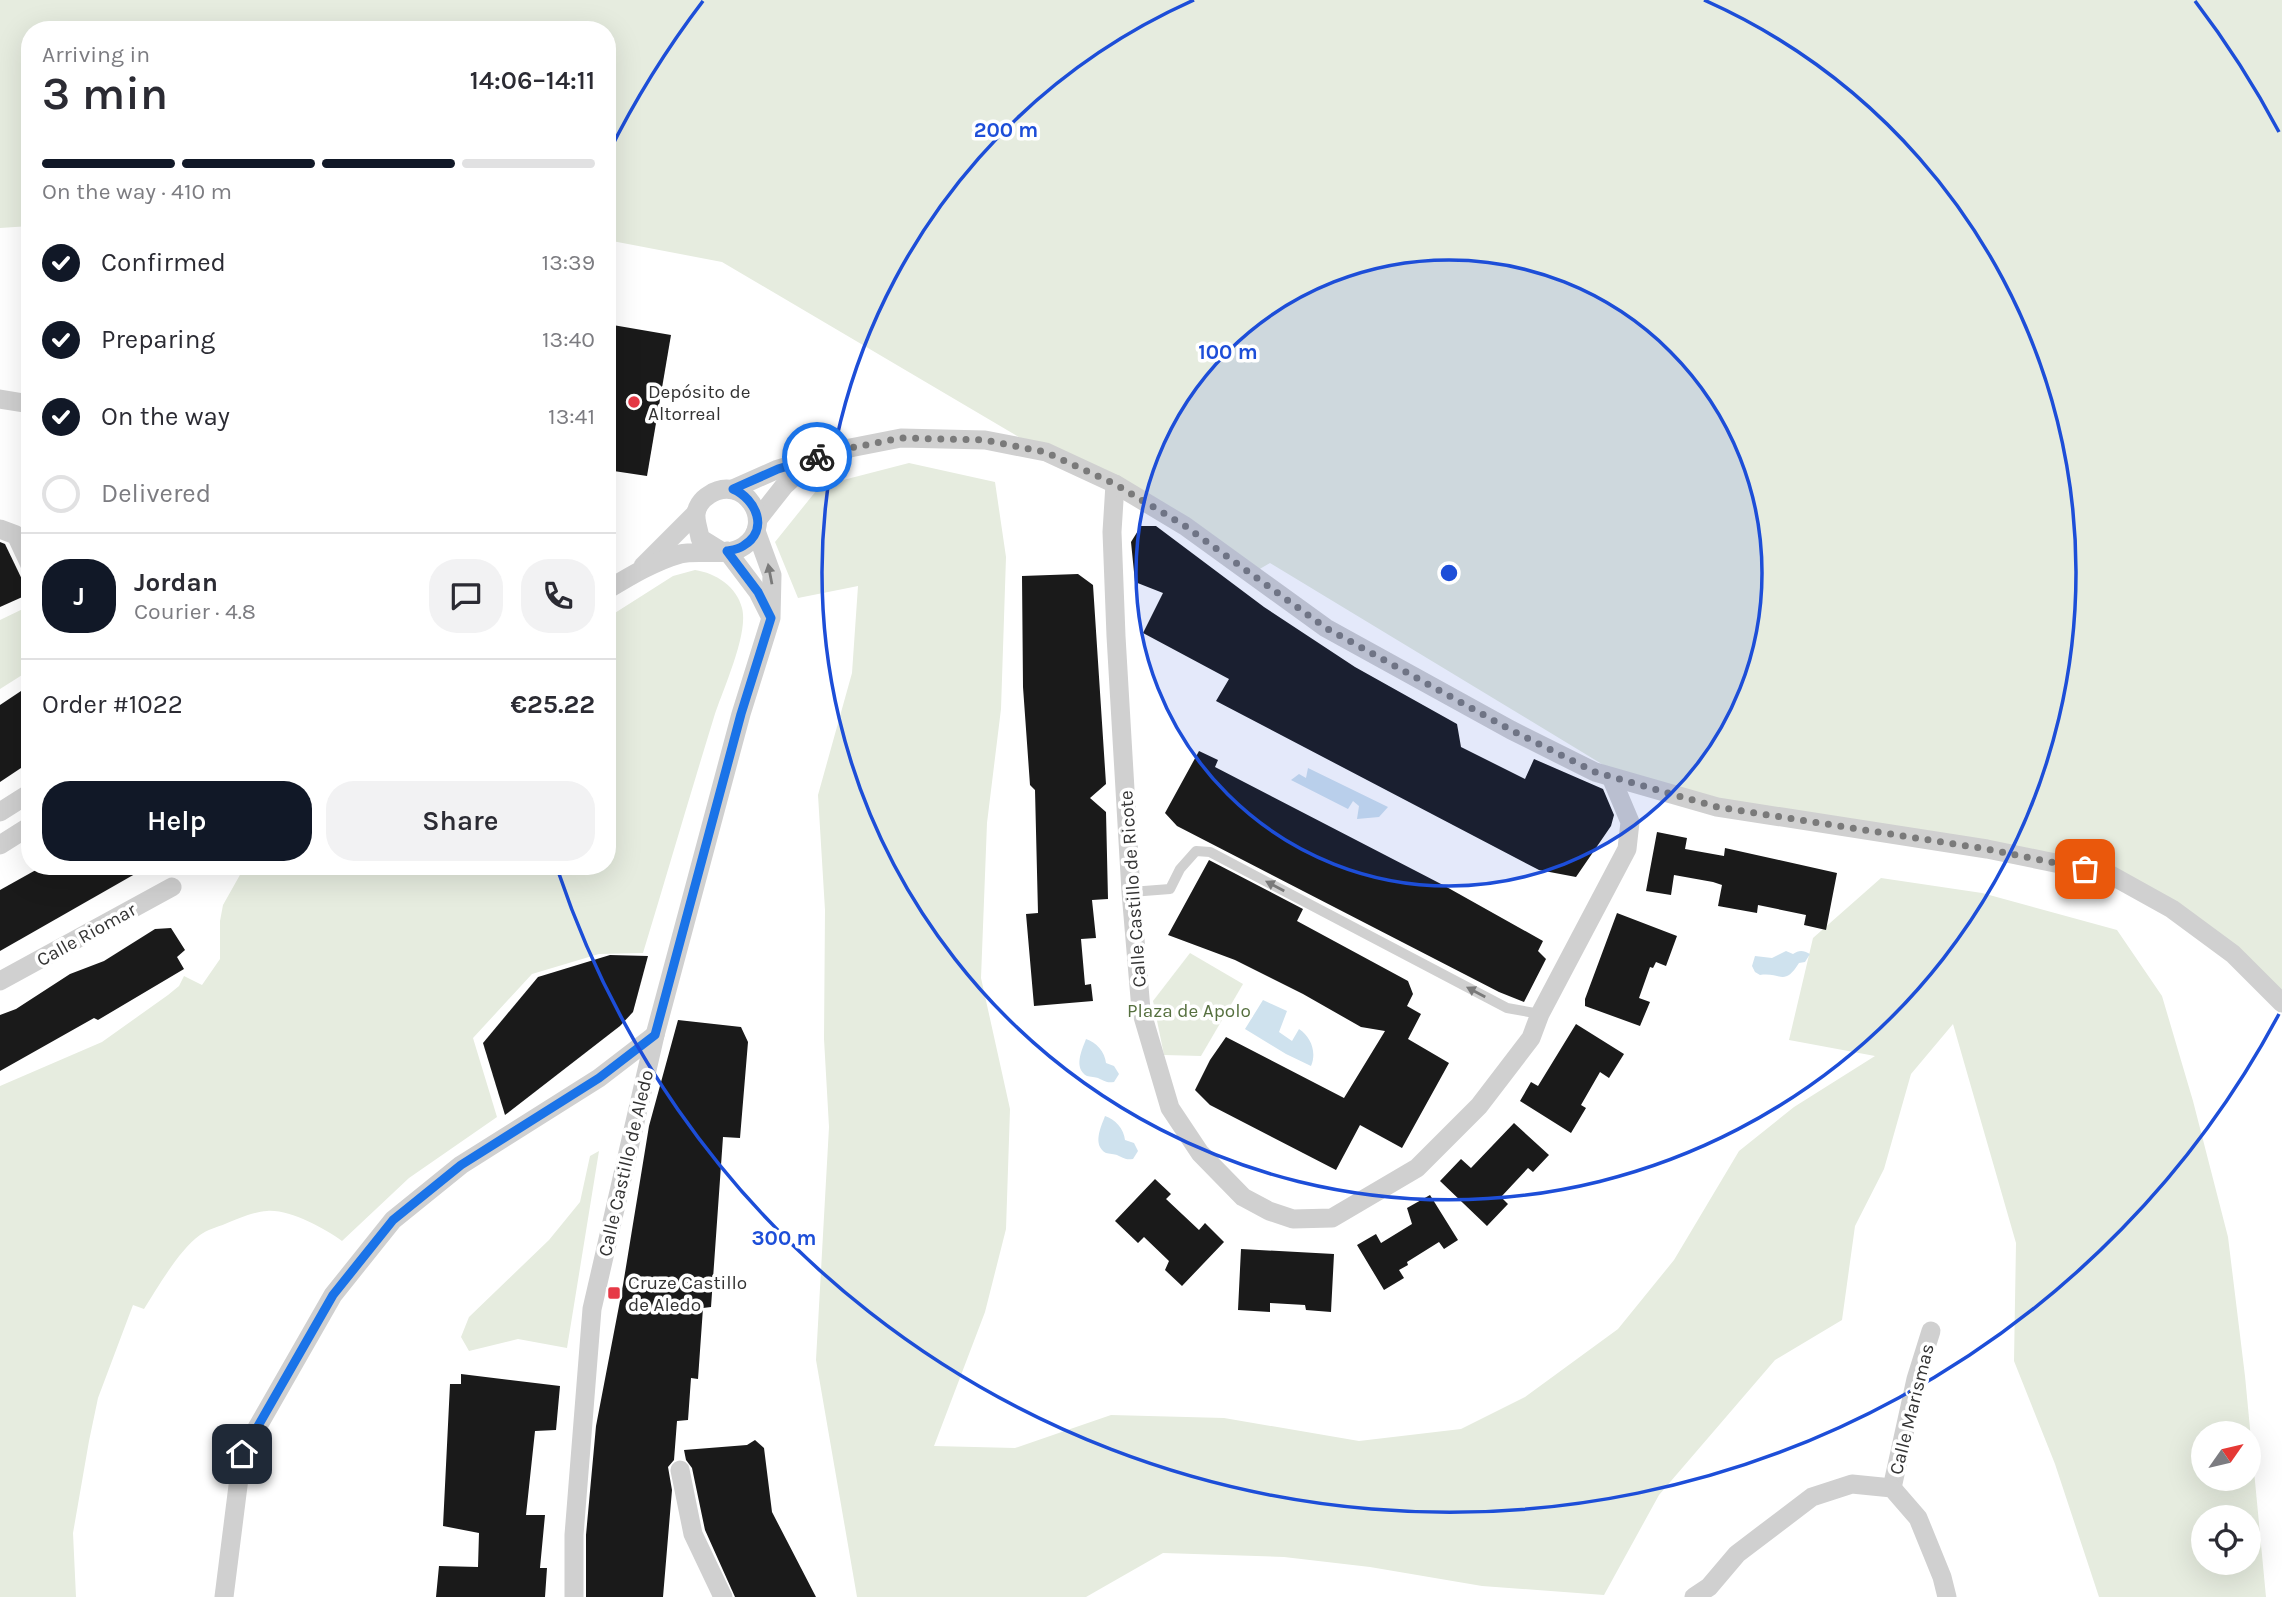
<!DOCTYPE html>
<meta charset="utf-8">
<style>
:root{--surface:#fff;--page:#f2f2f3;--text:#2b2b33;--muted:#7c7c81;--line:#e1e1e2;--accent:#111827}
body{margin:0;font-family:Karla,sans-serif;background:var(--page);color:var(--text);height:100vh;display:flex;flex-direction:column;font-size:26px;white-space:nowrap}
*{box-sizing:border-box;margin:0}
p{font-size:23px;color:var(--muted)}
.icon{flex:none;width:38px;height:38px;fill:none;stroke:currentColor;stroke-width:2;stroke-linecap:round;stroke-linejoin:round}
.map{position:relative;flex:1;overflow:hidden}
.details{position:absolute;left:21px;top:21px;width:595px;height:854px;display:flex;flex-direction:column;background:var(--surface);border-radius:28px;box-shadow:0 7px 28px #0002}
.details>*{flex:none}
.needle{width:46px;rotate:56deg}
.tools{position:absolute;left:2191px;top:1421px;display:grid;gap:14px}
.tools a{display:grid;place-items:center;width:70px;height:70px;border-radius:50%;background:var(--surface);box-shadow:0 7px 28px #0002;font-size:35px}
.pin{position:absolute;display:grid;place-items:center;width:60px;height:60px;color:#fff;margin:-30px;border-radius:14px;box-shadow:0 4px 10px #0006}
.courier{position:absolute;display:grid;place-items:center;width:70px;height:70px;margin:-35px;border:5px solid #1a73e8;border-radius:50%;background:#fff;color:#222;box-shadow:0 2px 9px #0007}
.summary em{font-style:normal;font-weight:600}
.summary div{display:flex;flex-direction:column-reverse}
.summary{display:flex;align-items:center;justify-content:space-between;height:119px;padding:0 21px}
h1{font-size:46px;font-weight:600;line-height:52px}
.bar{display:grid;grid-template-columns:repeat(4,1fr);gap:10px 7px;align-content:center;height:84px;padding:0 21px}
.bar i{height:9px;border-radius:5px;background:var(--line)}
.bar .selected{background:var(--accent)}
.bar p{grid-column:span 4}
.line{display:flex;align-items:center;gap:18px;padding:0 21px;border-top:2px solid var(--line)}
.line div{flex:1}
.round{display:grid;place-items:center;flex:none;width:74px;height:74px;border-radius:28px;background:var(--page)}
ol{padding:0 21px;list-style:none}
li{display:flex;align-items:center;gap:21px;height:77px}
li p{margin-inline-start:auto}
li .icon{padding:7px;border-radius:50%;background:var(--accent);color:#fff;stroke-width:4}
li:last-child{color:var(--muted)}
li i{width:38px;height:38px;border:4px solid var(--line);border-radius:50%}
.primary-button{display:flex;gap:14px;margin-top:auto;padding:14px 21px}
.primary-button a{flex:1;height:80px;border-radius:28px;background:var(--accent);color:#fff;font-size:28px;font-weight:600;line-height:80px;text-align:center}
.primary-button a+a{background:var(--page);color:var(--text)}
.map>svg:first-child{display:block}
</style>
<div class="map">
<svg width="2282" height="1597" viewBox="0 0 2282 1597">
<rect width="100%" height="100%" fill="#fff"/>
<g fill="#e6ecdf" fill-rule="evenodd">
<path d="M 0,0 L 2282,0 L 2282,1003 L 2233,954 L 2109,874 L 1653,795 L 1270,563 L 1251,574 L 722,262 L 607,240 L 607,30 L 30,30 L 30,226 L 0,228 Z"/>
<path d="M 909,463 L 995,482 L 1006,557 L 1001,709 L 987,823 L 981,978 L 1010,1109 L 1006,1229 L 985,1312 L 934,1446 L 1015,1448 L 1111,1415 L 1224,1418 L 1359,1441 L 1461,1429 L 1525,1397 L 1618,1329 L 1674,1260 L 1739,1151 L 1794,1107 L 1875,1056 L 1789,1040 L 1813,938 L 1881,878 L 1982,893 L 2117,930 L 2162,996 L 2193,1101 L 2228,1237 L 2245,1376 L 2266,1597 L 2099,1597 L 2055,1464 L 2014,1361 L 2016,1243 L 1953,1024 L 1911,1074 L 1884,1169 L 1855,1226 L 1842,1320 L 1775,1360 L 1659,1495 L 1604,1595 L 1482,1586 L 1370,1567 L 1284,1557 L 1163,1553 L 1086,1597 L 857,1597 L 816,1360 L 829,1127 L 824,1039 L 825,910 L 818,795 L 852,673 L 858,586 L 798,598 L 775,542 L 820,486 ZM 2203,1433 L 2249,1433 L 2249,1479 L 2203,1479 ZM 2203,1517 L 2249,1517 L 2249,1563 L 2203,1563 Z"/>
<path d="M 695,570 C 716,573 737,587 742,608 C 749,634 722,691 714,717 C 690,795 667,874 643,953 L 599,954 L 532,974 L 473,1038 L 497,1117 L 409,1178 L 342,1241 C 324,1228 289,1209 267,1211 C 253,1212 237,1219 225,1224 C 217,1227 207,1230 200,1235 C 179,1250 158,1287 144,1309 L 133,1305 L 98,1398 L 89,1441 L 73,1533 L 76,1597 L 0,1597 L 0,1086 L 102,1042 L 168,995 L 179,986 L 184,976 L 202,985 L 220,959 L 220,921 L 223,905 L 245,866 L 607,866 L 607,618 L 673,576 Z"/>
<path d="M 27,607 L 30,614 L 30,670 L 0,689 L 0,620 Z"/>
<path d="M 1190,953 L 1243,984 L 1201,1056 L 1164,1055 L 1153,1001 Z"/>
<path d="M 599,1151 L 567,1348 L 518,1339 L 469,1351 L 461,1337 L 469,1317 L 549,1240 L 580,1202 L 590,1156 Z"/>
</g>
<g fill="#cfe2ee">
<path d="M 1308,768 L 1388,807 L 1379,817 L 1357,819 L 1359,806 L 1353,801 L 1348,809 L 1291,780 L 1299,774 L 1306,778 Z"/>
<path d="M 1786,951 L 1793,954 C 1799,950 1803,950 1810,954 L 1805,962 L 1799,963 C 1784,987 1781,972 1760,975 L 1755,972 L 1752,966 L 1755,956 L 1772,958 Z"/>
<path d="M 1263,1000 L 1287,1011 L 1279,1032 L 1292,1041 L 1299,1029 C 1311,1037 1317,1052 1311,1066 L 1286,1054 L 1245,1029 Z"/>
<path d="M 1086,1039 C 1096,1042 1105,1052 1106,1063 L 1114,1066 L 1119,1074 L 1114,1082 C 1106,1083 1105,1081 1098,1078 C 1096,1077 1090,1077 1087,1076 C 1073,1068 1082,1050 1086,1039 Z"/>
<path d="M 1105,1116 C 1115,1119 1124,1129 1125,1140 L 1134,1143 L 1138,1151 L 1133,1159 C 1125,1160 1124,1158 1117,1155 C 1115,1154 1109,1154 1106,1153 C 1092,1145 1101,1127 1105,1116 Z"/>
</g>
<g fill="#1a1a1a">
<path d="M 607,324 L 671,335 L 647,476 L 607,470 Z"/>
<path d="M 1141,526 L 1156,526 L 1264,607 L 1355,667 L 1457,724 L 1461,747 L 1525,779 L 1534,759 L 1603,789 L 1614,815 L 1611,826 L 1576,877 L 1539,870 L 1216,701 L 1229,679 L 1143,633 L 1163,593 L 1135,582 L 1131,542 Z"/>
<path d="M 0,542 L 5,544 L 29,594 L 0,607 Z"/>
<path d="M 1078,574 L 1093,585 L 1106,784 L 1090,798 L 1106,812 L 1108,899 L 1092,900 L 1096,938 L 1081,939 L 1085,985 L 1091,984 L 1093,1001 L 1034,1006 L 1026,914 L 1038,913 L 1035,790 L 1030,785 L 1023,687 L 1022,576 Z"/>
<path d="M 30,685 L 30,762 L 0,782 L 0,705 Z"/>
<path d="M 1199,751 L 1218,760 L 1215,767 L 1443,885 L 1543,941 L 1538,951 L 1546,959 L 1524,1002 L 1499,992 L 1177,826 L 1165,813 Z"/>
<path d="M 1657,832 L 1687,838 L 1685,849 L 1724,856 L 1725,848 L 1837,873 L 1826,930 L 1804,925 L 1806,915 L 1758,905 L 1757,913 L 1718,906 L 1722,885 L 1713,882 L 1674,875 L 1671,895 L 1646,891 Z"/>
<path d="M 1209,860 L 1303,909 L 1297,921 L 1408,981 L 1413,994 L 1407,1006 L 1421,1014 L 1408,1039 L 1449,1063 L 1402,1148 L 1360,1125 L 1336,1170 L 1210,1105 L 1195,1090 L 1210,1060 L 1226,1037 L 1344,1098 L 1385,1031 L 1361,1027 L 1303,994 L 1235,960 L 1168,935 Z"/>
<path d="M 43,866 L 149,866 L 0,951 L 0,890 Z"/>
<path d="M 1617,913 L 1677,936 L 1666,966 L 1656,962 L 1653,968 L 1650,967 L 1639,998 L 1650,1002 L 1640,1026 L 1585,1006 L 1585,999 Z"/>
<path d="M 171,928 L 185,950 L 177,957 L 184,969 L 98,1020 L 94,1018 L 0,1071 L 0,1015 L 16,1009 L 70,974 L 104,961 L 155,929 Z"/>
<path d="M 610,955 L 648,956 L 633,1012 L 620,1026 L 505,1115 L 483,1043 L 538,977 Z"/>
<path d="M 678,1020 L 741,1027 L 748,1042 L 740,1138 L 723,1137 L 711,1307 L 703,1308 L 698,1379 L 691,1378 L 688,1420 L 677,1421 L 674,1460 L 668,1467 L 672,1490 L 663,1597 L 586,1597 L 586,1535 L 596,1426 L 623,1285 L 649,1126 Z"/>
<path d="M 1576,1024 L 1624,1054 L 1609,1078 L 1600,1072 L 1581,1105 L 1586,1108 L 1571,1133 L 1520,1101 L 1531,1082 L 1538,1086 Z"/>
<path d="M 1514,1123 L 1549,1155 L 1533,1172 L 1528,1168 L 1501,1197 L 1508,1204 L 1487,1226 L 1440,1181 L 1461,1159 L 1471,1168 Z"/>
<path d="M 1155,1179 L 1171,1194 L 1166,1199 L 1199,1230 L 1205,1223 L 1224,1242 L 1182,1286 L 1165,1270 L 1169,1261 L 1144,1237 L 1138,1243 L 1115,1221 Z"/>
<path d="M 1430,1195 L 1458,1240 L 1444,1249 L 1439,1242 L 1407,1262 L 1408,1265 L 1399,1270 L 1404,1278 L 1384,1290 L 1357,1245 L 1376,1234 L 1381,1243 L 1412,1224 L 1407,1208 Z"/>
<path d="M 1241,1249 L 1334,1254 L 1331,1312 L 1306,1310 L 1305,1305 L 1270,1303 L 1270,1312 L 1238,1310 Z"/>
<path d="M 461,1374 L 560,1386 L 556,1430 L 535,1431 L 526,1515 L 545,1515 L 540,1568 L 547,1568 L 545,1597 L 436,1597 L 439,1566 L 478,1567 L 479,1533 L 443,1526 L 450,1384 L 461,1384 Z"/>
<path d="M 755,1440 L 764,1448 L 772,1512 L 816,1597 L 735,1597 L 705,1530 L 692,1468 L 686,1460 L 684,1450 L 747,1445 Z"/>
</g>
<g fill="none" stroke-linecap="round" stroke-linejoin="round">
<path stroke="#d0d0d0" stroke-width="10" d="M 1131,892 L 1170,889 L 1180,869 L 1196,851 L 1210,852 L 1507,1008 L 1540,1014"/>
<g stroke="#d0d0d0" stroke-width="19">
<path d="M 0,399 L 30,404"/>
<path d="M 1115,484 L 1112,532 L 1116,636 L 1131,892 L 1141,1010 L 1170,1108 L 1200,1153 L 1243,1197 L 1269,1211 L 1293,1219 L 1332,1218 L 1417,1168 L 1479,1106 L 1531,1038 L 1540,1014 L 1627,849 L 1630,822 L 1611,777"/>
<path d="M 733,489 L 778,469 L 815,458 L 850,448 L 901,438 L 985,440 L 1046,452 L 1115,484 L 1185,526 L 1326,628 L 1511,730 L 1595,772 L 1717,807 L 1987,849 L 2109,874 L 2172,909 L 2233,954 L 2282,1003"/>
<path d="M 758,519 L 784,486 L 811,461"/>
<path d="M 0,529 L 16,535 L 30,565"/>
<path d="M 727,551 L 758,592 L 769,614"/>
<path d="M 643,566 L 695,514"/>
<path d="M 607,590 C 630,576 655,561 680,554 C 700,549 727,558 744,546 C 777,523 743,472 709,495 C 702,499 695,508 696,517 C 696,523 699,531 700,538 L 721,551"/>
<path d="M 0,812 L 30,793"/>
<path d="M 0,845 L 30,826"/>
<path d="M 0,981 L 172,887"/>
<path d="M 680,1470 L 693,1534 L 723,1597"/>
<path d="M 1892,1488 L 1916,1379 L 1931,1331"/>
<path d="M 224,1597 L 242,1454 L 333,1295 L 393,1220 L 461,1165 L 599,1078 L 655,1035"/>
<path d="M 574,1597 L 574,1535 L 592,1309 L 655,1035 L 741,714 L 771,618 L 772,575 L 756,531"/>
<path d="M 1694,1597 L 1709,1587 L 1737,1554 L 1812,1497 L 1852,1484 L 1892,1488 L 1918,1518 L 1942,1577 L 1947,1597"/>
</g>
</g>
<defs><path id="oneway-solid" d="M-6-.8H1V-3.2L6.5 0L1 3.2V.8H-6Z" transform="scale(1.75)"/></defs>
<g fill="#7a7a7a">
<use href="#oneway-solid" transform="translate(770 574) rotate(-101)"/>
<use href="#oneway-solid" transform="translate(1275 886) rotate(-152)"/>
<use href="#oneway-solid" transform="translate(1476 992) rotate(-152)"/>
</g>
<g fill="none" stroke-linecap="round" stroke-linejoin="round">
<path stroke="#7a7a7a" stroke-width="7" stroke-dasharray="0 12.6" d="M 817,457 L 850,448 L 901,438 L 985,440 L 1045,452 L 1115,484 L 1185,526 L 1326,628 L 1511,730 L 1595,772 L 1717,807 L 1987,849 L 2085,869"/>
<path stroke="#1a73e8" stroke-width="9" d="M 242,1454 L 333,1295 L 393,1220 L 461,1165 L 599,1078 L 655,1035 L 741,714 L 771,618 L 758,592 L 727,551 C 732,550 739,549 743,546 C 770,530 756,499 733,489 L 778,469 L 817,457"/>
</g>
<circle cx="1449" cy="573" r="313" fill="#1d4ed8" fill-opacity=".12"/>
<g fill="none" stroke="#1d4ed8" stroke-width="3.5">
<circle cx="1449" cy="573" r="313"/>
<path d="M1704 0A627 627 0 1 1 1194 0"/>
<path d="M2279 1014A940 940 0 0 1 558 871M608 154A940 940 0 0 1 703 1M2195 1A940 940 0 0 1 2279 132"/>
</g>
<g fill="#e63946" stroke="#fff" stroke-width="2.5">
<circle cx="634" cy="402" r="7"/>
<rect x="607" y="1286" width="14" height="14" rx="3.5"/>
</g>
<g text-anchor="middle" stroke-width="7" stroke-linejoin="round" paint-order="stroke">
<g font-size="19" fill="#333" stroke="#fff" text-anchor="start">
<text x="648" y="398">Depósito de<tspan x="648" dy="22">Altorreal</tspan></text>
<text x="628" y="1289">Cruze Castillo<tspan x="628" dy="22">de Aledo</tspan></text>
</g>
<g font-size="19" fill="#333" stroke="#fff">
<text transform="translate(1132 889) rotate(-94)" y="7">Calle Castillo de Ricote</text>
<text transform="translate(86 934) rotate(-29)" y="7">Calle Riomar</text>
<text transform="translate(625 1163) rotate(-77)" y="7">Calle Castillo de Aledo</text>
<text transform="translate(1911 1409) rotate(-76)" y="7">Calle Marismas</text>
</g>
<g font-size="19" fill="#56703f" stroke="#fff">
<text x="1189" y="1017">Plaza de Apolo</text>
</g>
</g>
<circle cx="1449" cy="573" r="10" fill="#1d4ed8" stroke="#fff" stroke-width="3.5"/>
<g font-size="21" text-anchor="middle" font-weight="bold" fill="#1d4ed8" stroke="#fff" stroke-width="7" stroke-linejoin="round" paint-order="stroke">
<text x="1006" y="137">200 m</text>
<text x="1228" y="359">100 m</text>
<text x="784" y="1245">300 m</text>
</g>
</svg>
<div class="tools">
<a><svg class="needle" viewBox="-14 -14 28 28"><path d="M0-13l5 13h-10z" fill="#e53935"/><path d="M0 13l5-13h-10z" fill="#7c7c81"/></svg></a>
<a><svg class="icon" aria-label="locate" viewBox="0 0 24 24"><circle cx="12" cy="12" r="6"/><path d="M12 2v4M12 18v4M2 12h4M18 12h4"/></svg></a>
</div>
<div class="pin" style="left:2085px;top:869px;background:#ea580c"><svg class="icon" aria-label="bag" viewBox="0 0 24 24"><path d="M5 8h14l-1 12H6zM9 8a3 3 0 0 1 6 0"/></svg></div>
<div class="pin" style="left:242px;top:1454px;background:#1f2937"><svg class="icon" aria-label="home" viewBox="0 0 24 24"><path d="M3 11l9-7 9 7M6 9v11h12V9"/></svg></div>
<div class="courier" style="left:817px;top:457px"><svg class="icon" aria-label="bike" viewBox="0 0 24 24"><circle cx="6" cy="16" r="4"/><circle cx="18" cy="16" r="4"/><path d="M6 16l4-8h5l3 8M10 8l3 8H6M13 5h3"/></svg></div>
<section class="details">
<div class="summary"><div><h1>3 min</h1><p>Arriving in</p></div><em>14:06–14:11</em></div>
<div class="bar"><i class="selected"></i><i class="selected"></i><i class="selected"></i><i></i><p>On the way · 410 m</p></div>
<ol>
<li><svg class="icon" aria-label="check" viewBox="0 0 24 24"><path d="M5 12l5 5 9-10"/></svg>Confirmed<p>13:39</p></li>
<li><svg class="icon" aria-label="check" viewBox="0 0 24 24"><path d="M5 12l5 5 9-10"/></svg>Preparing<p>13:40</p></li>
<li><svg class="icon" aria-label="check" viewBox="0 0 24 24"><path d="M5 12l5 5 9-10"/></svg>On the way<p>13:41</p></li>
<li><i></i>Delivered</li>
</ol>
<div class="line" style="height:126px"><b class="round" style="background:var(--accent);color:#fff">J</b><div><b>Jordan</b><p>Courier · 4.8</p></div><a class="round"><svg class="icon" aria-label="chat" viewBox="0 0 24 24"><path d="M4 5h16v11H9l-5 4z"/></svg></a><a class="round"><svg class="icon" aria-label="phone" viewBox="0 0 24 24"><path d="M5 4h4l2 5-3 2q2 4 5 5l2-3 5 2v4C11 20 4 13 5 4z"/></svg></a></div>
<div class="line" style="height:91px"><div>Order #1022</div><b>€25.22</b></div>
<div class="primary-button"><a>Help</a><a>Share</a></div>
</section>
</div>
